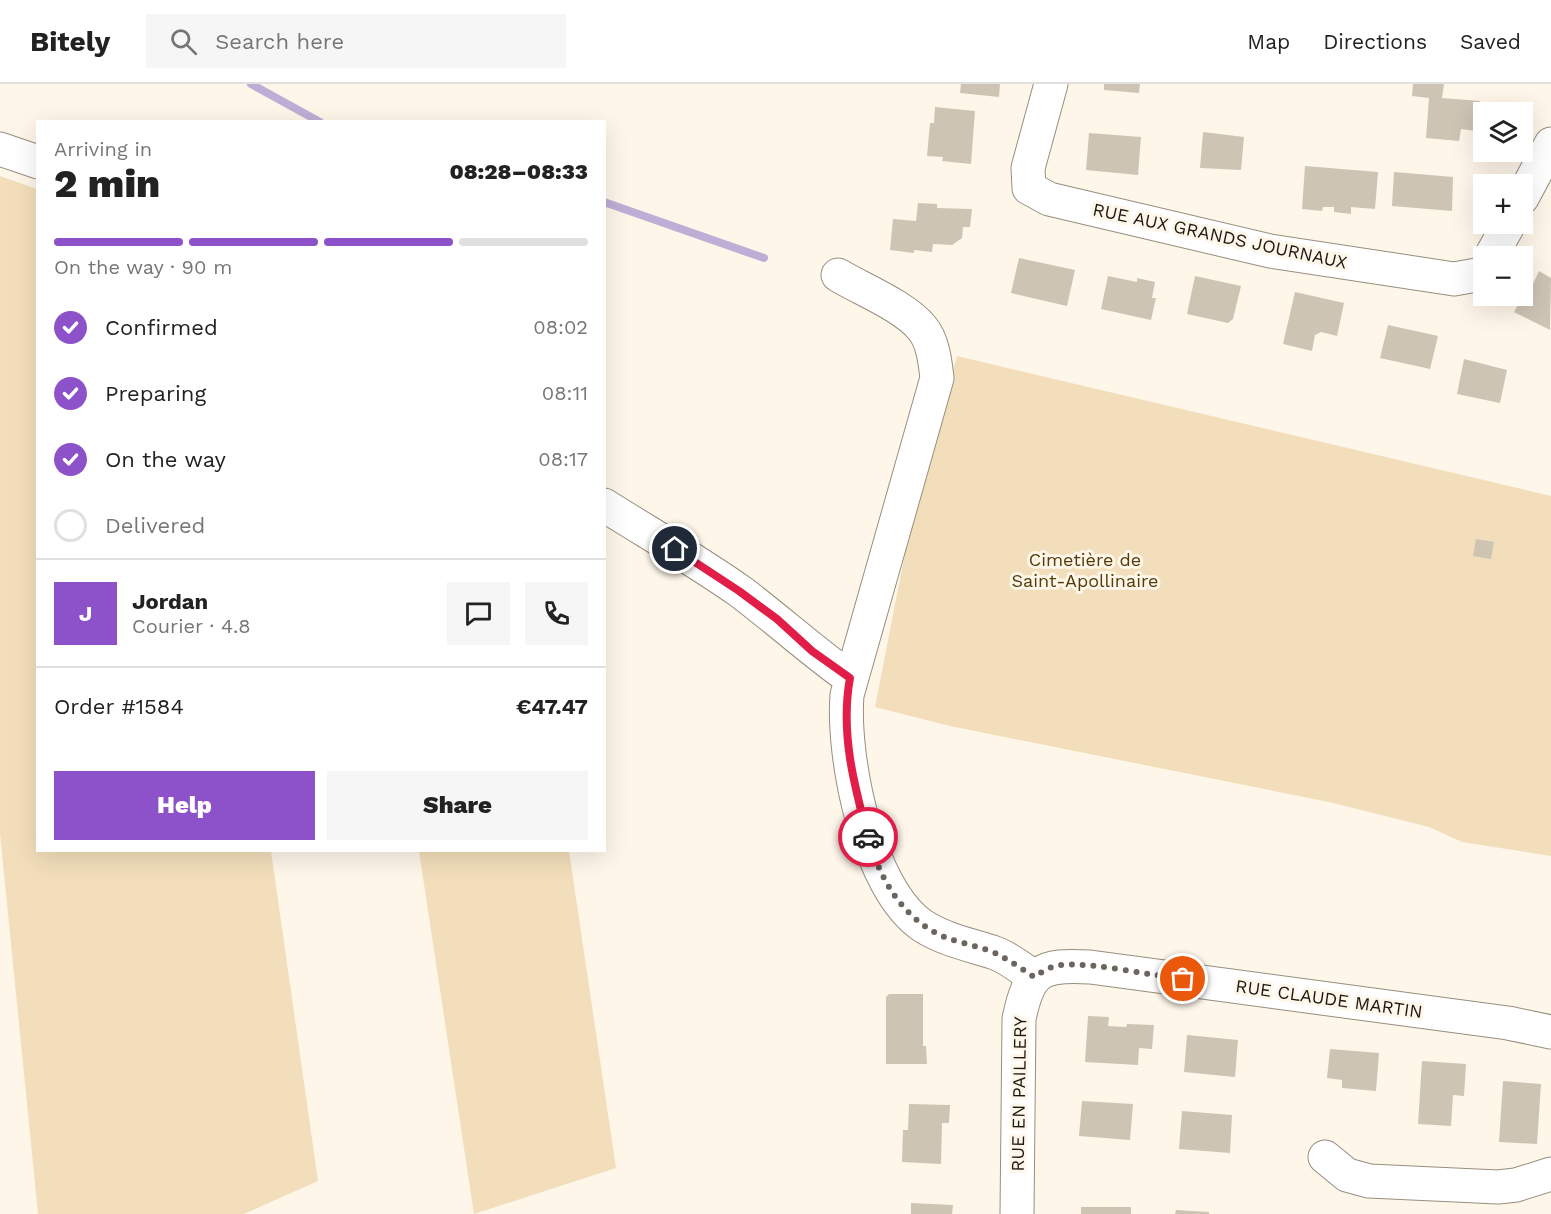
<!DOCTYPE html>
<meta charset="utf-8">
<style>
:root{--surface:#fff;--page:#f6f6f6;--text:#222;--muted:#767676;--line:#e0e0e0;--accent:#8d52c9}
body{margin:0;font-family:"Work Sans",sans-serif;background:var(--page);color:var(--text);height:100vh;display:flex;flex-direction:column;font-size:22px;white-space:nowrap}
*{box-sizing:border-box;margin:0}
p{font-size:20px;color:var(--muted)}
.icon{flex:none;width:33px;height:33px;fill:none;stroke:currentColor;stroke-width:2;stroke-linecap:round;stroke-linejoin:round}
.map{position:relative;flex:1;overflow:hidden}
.panel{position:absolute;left:36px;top:36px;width:570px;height:732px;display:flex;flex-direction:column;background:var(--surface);border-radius:0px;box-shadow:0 6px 24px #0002}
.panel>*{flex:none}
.buttons{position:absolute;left:1473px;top:18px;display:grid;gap:12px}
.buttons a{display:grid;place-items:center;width:60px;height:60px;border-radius:0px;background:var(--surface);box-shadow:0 6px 24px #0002;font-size:30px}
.pin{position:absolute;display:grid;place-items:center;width:51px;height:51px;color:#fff;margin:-26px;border:3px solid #fff;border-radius:50%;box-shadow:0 2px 6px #0007}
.courier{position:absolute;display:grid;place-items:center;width:60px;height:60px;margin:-30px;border:4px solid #e11d48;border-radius:50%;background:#fff;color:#222;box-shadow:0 2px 8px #0007}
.summary em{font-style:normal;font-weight:800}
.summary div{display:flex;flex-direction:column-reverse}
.summary{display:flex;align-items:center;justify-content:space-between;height:102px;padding:0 18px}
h1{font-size:39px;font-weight:800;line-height:45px}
.bar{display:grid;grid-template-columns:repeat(4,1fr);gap:9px 6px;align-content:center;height:72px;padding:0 18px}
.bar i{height:8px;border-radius:4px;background:var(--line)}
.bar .active{background:var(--accent)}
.bar p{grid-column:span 4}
.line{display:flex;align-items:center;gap:15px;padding:0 18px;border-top:2px solid var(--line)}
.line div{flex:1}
.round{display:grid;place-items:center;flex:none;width:63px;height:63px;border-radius:0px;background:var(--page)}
ol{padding:0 18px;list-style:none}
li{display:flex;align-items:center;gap:18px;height:66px}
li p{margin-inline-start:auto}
li .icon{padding:6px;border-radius:50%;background:var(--accent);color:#fff;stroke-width:4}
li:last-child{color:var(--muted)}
li i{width:33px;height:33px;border:3px solid var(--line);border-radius:50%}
.primary-button{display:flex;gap:12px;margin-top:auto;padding:12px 18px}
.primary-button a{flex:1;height:69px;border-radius:0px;background:var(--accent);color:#fff;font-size:24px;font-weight:800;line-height:69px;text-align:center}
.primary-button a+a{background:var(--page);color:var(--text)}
header{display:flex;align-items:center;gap:36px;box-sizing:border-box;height:84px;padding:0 30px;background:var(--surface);border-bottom:2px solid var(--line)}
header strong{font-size:28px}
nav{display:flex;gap:33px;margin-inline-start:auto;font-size:21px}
.search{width:420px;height:54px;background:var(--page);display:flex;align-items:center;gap:15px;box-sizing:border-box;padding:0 21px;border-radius:0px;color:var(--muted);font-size:22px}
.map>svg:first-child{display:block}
</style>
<header>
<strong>Bitely</strong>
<div class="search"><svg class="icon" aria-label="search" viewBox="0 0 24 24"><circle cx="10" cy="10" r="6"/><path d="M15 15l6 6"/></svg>Search here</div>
<nav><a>Map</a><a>Directions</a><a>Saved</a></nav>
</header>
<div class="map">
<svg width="1551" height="1130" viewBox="0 0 1551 1130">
<rect width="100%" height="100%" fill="#fef6e9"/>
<g fill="#f2deba">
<path d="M 0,92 L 37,105 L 38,766 L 271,767 L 318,1097 L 244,1130 L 38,1130 L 0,750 Z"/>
<path d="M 957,272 L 1551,412 L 1551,772 L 1462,758 L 1429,743 L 1329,718 L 950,642 L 875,623 L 910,444 Z"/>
<path d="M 419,767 L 569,767 L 616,1084 L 474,1130 Z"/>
</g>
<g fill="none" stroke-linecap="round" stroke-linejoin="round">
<g stroke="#beaed5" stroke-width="8">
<path d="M 251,0 L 320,38"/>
<path d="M 604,118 L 764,174"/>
</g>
</g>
<g fill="#cdc4b4">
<path d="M 961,0 L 1000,0 L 999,13 L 960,9 Z"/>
<path d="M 1104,0 L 1140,0 L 1139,9 L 1104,6 Z"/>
<path d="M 1413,0 L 1444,0 L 1442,14 L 1480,17 L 1477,47 L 1461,45 L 1459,57 L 1426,54 L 1429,14 L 1412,12 Z"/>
<path d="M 935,23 L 975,27 L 971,80 L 942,77 L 943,73 L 927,72 L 930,39 L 934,39 Z"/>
<path d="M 1203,48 L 1244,53 L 1241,86 L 1200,84 Z"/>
<path d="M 1089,49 L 1141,53 L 1138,91 L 1086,86 Z"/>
<path d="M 1305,82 L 1378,88 L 1375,125 L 1351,123 L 1351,130 L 1334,128 L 1334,123 L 1323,123 L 1322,127 L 1302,125 Z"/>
<path d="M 1394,88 L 1453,93 L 1452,127 L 1392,122 Z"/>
<path d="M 918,119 L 937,120 L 937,124 L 972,125 L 970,143 L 963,143 L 962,154 L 952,161 L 933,160 L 932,168 L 914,166 L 914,169 L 890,166 L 893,135 L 916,137 Z"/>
<path d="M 1019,174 L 1075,186 L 1067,222 L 1011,209 Z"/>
<path d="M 1539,187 L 1551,194 L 1550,246 L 1514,228 L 1530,198 L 1533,200 Z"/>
<path d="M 1108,192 L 1137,198 L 1137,194 L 1155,198 L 1152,214 L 1156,214 L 1151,236 L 1101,225 Z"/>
<path d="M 1195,192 L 1241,202 L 1233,235 L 1228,239 L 1187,230 Z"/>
<path d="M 1295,208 L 1344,219 L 1337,252 L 1321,248 L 1315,251 L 1312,267 L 1283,260 Z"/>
<path d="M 1388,241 L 1438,252 L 1430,285 L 1380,274 Z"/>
<path d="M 1464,275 L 1507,286 L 1500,319 L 1457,310 Z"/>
<path d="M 1476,455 L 1494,458 L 1491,475 L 1473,472 Z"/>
<path d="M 889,910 L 923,910 L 923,962 L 926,962 L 927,980 L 886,980 L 886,913 Z"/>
<path d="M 1088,932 L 1109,933 L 1108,942 L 1126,943 L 1127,940 L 1154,941 L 1152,965 L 1139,964 L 1138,981 L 1085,978 Z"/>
<path d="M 1187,951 L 1238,956 L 1235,993 L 1184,988 Z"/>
<path d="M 1330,965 L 1379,969 L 1376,1007 L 1342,1004 L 1342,996 L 1327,994 Z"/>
<path d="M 1422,977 L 1466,980 L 1464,1012 L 1453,1011 L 1451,1042 L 1418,1040 Z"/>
<path d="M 1503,997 L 1541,1000 L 1537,1060 L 1499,1058 Z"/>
<path d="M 1082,1017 L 1133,1020 L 1130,1056 L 1079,1052 Z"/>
<path d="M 909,1020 L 950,1021 L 949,1039 L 942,1039 L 941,1080 L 902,1078 L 903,1046 L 908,1046 Z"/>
<path d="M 1182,1027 L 1232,1031 L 1230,1069 L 1179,1065 Z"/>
<path d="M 911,1119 L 953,1121 L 952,1130 L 911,1130 Z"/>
<rect x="1081" y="1123" width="50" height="7"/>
<path d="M 1176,1126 L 1209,1128 L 1209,1130 L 1175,1130 Z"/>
</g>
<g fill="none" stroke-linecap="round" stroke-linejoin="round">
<defs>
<g id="minor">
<path d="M 1051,0 L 1028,84 L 1029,104 L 1049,115 L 1270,167 L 1454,195 L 1482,190 L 1484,187"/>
<path d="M 0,65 L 38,78"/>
<path d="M 1522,114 L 1551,60"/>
<path d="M 1491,172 L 1509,140"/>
<path d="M 838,191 C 863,206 904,222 922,244 C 933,257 935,277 937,294 L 847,611 C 842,674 868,805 923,842 C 945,856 971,861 995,869 C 1009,874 1022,885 1034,893"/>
<path d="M 604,421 C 650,450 697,477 741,508 C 778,536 812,567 850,594"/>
<path d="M 1325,1073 L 1347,1091 L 1369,1097 L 1498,1103 L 1516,1101 L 1551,1090"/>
<path d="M 1017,1130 L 1019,935 C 1029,886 1041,880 1090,883 L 1508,939 L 1551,948"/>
</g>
</defs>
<use href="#minor" stroke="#978e7f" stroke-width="35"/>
<use href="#minor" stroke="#fff" stroke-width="33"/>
</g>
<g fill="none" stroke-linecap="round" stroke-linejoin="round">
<path stroke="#6a665d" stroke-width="6" stroke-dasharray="0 10.8" d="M 868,753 C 880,796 904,837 947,854 C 963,860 984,863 999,871 C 1011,877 1023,886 1034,893 C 1042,888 1050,882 1060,881 C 1093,878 1148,891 1183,895"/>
<path stroke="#e11d48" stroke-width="8" d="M 675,465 L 739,507 L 777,535 L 812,567 L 850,594 C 840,648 854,701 868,753"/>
</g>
<g text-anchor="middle" stroke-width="6" stroke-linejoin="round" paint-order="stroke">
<g font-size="18" fill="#1b1812" stroke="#fef6e9">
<text transform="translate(1220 152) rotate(12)" y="6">RUE AUX GRANDS JOURNAUX</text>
<text transform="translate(1329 915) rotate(8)" y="6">RUE CLAUDE MARTIN</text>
<text transform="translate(1019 1010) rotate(-89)" y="6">RUE EN PAILLERY</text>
</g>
<g font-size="18" fill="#533c09" stroke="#fef6e9">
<text x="1085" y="482">Cimetière de<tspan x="1085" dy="21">Saint-Apollinaire</tspan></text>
</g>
</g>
</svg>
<div class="buttons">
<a><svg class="icon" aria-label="layers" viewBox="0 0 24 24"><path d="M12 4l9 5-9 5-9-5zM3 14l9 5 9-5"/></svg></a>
<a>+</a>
<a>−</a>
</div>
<div class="pin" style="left:1183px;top:895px;background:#ea580c"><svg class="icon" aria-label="bag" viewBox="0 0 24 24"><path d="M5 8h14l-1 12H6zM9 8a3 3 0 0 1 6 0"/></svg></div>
<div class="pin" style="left:675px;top:465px;background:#1f2937"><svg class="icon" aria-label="home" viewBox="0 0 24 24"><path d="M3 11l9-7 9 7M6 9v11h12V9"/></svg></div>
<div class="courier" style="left:868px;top:753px"><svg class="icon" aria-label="car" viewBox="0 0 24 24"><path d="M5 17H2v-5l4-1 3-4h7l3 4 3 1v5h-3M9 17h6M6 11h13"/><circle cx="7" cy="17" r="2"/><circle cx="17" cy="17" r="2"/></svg></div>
<section class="panel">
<div class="summary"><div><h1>2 min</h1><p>Arriving in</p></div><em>08:28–08:33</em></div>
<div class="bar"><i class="active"></i><i class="active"></i><i class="active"></i><i></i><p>On the way · 90 m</p></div>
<ol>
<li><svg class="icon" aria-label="check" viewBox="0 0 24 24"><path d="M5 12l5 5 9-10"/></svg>Confirmed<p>08:02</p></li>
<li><svg class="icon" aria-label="check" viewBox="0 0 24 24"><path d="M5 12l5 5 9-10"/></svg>Preparing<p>08:11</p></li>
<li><svg class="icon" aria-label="check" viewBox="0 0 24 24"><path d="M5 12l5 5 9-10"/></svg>On the way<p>08:17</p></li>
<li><i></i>Delivered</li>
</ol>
<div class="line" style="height:108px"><b class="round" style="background:var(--accent);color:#fff">J</b><div><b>Jordan</b><p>Courier · 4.8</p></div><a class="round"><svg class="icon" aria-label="chat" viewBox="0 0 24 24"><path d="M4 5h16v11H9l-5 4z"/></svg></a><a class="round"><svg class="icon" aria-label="phone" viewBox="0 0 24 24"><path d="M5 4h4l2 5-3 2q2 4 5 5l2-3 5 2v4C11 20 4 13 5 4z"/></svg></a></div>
<div class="line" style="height:78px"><div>Order #1584</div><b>€47.47</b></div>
<div class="primary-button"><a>Help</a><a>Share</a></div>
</section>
</div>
